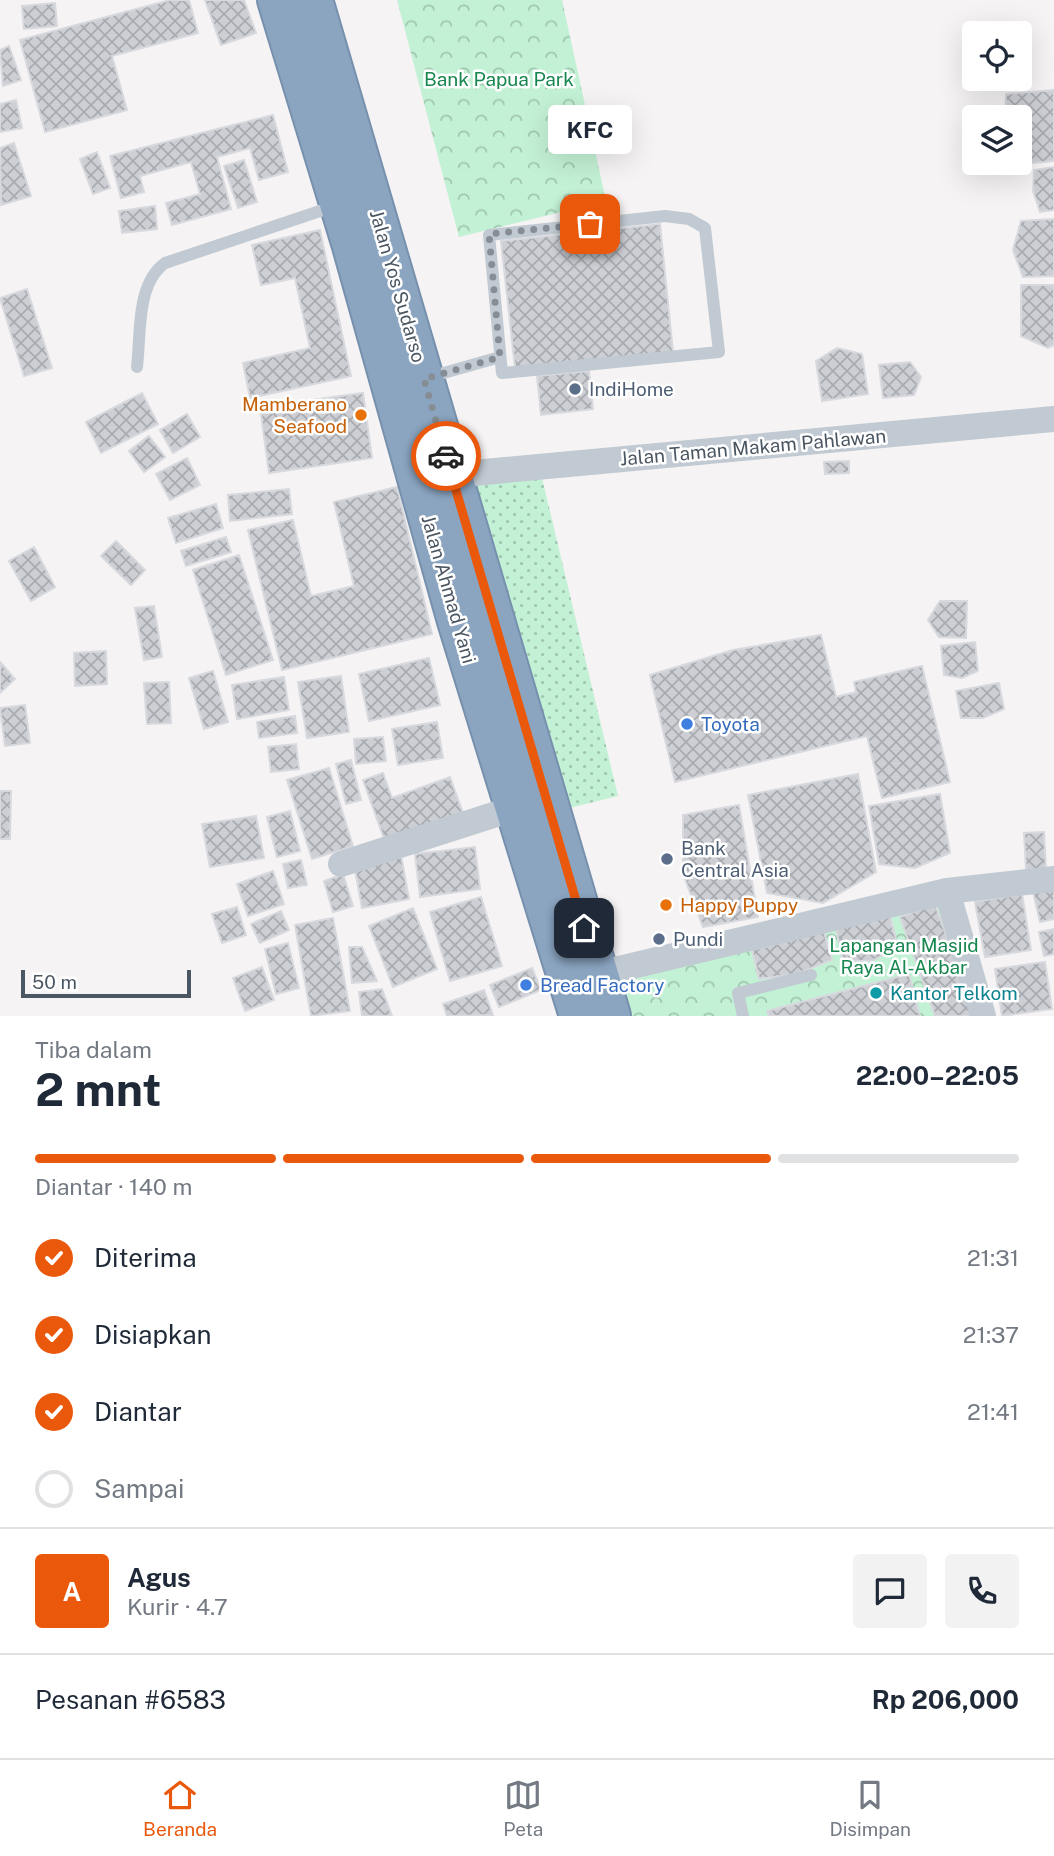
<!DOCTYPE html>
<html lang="id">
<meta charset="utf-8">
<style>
:root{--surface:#fff;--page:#f2f2f3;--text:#1f2937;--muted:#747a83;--line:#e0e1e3;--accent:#ea580c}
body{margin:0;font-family:"Public Sans",sans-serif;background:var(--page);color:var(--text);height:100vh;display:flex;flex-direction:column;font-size:26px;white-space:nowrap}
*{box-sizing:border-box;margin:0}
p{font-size:23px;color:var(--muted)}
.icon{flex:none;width:38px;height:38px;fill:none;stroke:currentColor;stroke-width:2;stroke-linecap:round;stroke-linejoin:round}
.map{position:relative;height:1016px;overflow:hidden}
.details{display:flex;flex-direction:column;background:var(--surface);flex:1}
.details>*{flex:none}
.tools{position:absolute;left:962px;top:21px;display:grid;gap:14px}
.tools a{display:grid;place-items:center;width:70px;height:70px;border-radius:7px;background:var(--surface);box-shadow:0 7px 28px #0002;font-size:35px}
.scale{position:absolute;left:21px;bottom:18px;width:170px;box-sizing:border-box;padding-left:7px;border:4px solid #4a5661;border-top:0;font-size:19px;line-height:24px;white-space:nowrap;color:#4a5661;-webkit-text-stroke:5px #fff;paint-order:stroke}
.pin{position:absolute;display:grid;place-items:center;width:60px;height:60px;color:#fff;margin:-30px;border-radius:14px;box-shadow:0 4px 10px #0006}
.courier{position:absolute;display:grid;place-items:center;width:70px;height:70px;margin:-35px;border:5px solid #ea580c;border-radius:50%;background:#fff;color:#222;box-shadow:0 2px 9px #0007}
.bubble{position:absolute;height:49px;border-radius:7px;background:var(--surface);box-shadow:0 7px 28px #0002;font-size:23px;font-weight:700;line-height:49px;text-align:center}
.headline em{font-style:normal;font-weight:700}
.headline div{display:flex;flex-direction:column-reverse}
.headline{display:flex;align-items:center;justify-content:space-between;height:119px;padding:0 35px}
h1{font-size:46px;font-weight:700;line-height:52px}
.bar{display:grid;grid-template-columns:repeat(4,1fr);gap:10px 7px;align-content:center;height:84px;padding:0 35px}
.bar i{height:9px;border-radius:5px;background:var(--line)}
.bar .on{background:var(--accent)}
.bar p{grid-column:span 4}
.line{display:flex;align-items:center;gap:18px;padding:0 35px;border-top:2px solid var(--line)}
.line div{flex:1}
.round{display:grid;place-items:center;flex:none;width:74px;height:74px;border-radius:7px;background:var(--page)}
ol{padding:0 35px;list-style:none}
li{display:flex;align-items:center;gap:21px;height:77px}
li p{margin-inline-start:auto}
li .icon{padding:7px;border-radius:50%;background:var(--accent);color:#fff;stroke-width:4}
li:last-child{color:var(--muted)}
li i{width:38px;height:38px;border:4px solid var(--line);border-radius:50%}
.menu{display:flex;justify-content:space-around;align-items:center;height:98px;border-top:2px solid var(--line);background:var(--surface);font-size:19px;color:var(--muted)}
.menu a{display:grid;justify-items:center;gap:4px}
.menu .on{color:var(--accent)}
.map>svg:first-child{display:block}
</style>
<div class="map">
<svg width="1054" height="1016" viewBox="0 0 1054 1016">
<defs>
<pattern id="park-crowns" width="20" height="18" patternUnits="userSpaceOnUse" patternTransform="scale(1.75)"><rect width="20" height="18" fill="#c3f1d5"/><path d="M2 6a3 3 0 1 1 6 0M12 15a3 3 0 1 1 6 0" fill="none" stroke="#a0c6b0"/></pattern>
<pattern id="garden-dots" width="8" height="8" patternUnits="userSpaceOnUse" patternTransform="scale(1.75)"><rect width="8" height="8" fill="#c3f1d5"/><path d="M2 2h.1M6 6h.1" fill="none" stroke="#a0c6b0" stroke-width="1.8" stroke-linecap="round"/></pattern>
<pattern id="building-cross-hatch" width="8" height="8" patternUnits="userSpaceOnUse" patternTransform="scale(1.75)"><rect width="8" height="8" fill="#cdcfd5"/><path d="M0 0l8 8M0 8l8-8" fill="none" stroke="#a8abb0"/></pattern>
</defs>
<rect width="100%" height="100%" fill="#f5f3f3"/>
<g fill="url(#park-crowns)">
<path d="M 397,0 L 562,0 L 606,201 L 459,237 Z"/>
<path d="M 950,881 L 981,1016 L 565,1016 L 557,990 Z"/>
</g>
<path fill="url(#garden-dots)" d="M 537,457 L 618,796 L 537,816 L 434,466 Z"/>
<g fill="url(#building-cross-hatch)" stroke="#d7d9de" stroke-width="2">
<path d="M 170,0 L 189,0 L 198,33 L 112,56 L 127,110 L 45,132 L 20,40 Z"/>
<path d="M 205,0 L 244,0 L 256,33 L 221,45 Z"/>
<path d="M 55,3 L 57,26 L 24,29 L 22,6 Z"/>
<path d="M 1029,30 L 1030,49 L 1020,50 L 1020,33 L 1007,33 Z"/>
<path d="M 9,46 L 21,80 L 3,86 L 0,50 Z"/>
<path d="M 1054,90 L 1054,161 L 1011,165 L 1020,163 L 1020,117 L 1005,117 L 1006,94 Z"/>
<path d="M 16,100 L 22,128 L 0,132 L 0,104 Z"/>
<path d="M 273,115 L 288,172 L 259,180 L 250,148 L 217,157 L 231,209 L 172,225 L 166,203 L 200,194 L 191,162 L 140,176 L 144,192 L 121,198 L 110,156 Z"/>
<path d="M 14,143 L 31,196 L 1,205 L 0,148 Z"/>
<path d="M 97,152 L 110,188 L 93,194 L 80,159 Z"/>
<path d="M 244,160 L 257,202 L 238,208 L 224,166 Z"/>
<path d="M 1054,167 L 1054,210 L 1040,212 L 1033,191 L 1034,170 Z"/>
<path d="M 155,206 L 157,229 L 122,233 L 119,211 Z"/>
<path d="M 1054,219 L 1054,276 L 1023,277 L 1013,250 L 1021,221 Z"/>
<path d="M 660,224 L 673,352 L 515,368 L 501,241 Z"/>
<path d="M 320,230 L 351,376 L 250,398 L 243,363 L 310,348 L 295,278 L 261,285 L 252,245 Z"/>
<path d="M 1021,285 L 1054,285 L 1054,345 L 1048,348 L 1021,336 Z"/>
<path d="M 27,289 L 52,368 L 24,376 L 0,298 Z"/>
<path d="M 837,348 L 862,354 L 868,394 L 822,401 L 816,361 Z"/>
<path d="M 910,362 L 921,377 L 914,395 L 883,398 L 879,365 Z"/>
<path d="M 589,371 L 593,409 L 541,415 L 537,376 Z"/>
<path d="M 142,393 L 158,424 L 101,453 L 86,422 Z"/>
<path d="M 363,393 L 372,458 L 269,473 L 260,407 Z"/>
<path d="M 187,414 L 200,437 L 173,453 L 160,430 Z"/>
<path d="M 149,436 L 165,457 L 144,472 L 129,451 Z"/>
<path d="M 187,458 L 200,485 L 170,500 L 156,474 Z"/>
<path d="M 849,461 L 849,473 L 825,474 L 824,462 Z"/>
<path d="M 397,487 L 432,634 L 282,670 L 248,530 L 293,520 L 311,596 L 354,586 L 334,502 Z"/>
<path d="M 289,489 L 292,514 L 230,521 L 228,495 Z"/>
<path d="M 216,504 L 223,528 L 176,543 L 168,518 Z"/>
<path d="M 226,537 L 231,552 L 186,566 L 181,551 Z"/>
<path d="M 116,541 L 145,570 L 131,585 L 101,556 Z"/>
<path d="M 34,547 L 55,587 L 31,601 L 9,561 Z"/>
<path d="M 239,555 L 273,660 L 226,675 L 193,570 Z"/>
<path d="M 940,601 L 967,601 L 966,638 L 939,637 L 928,620 Z"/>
<path d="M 154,606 L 162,657 L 144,660 L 135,608 Z"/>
<path d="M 821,635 L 836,697 L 856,692 L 854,682 L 922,666 L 950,782 L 882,798 L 867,736 L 675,782 L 650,675 L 733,650 Z"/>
<path d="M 975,642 L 978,671 L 962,678 L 944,675 L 941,646 Z"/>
<path d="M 106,651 L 107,684 L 75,686 L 74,653 Z"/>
<path d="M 429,658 L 440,705 L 369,721 L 359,674 Z"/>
<path d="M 0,662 L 15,679 L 0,693 Z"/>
<path d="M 213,671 L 228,722 L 204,729 L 189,678 Z"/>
<path d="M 341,676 L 349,732 L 307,738 L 298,682 Z"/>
<path d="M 284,677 L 289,710 L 237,719 L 232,685 Z"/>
<path d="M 169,682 L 171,723 L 147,724 L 144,683 Z"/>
<path d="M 999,683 L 1004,709 L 983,718 L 961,718 L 956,691 Z"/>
<path d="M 25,705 L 30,743 L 5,746 L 0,708 Z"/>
<path d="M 295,716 L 297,733 L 259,738 L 257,722 Z"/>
<path d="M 437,722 L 443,758 L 398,765 L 392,729 Z"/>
<path d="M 383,737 L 386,761 L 356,764 L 354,739 Z"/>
<path d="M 296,744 L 299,769 L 271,772 L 268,747 Z"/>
<path d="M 351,760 L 361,800 L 346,804 L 336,764 Z"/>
<path d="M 329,768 L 353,846 L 312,859 L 287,780 Z"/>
<path d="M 383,773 L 392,798 L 450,777 L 465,819 L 387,847 L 363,780 Z"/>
<path d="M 858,774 L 876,872 L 823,903 L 767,893 L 748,795 Z"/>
<path d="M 0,791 L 11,791 L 10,839 L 0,839 Z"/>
<path d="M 940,794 L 950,853 L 915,868 L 879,864 L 869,806 Z"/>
<path d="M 739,805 L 758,917 L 703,927 L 683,874 L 683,815 Z"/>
<path d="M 290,811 L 300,851 L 277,857 L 267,817 Z"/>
<path d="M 256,816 L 264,858 L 210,867 L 202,824 Z"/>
<path d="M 1044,832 L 1046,869 L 1026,870 L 1024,833 Z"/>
<path d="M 475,847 L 480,889 L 420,897 L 415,854 Z"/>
<path d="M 401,855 L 409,899 L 362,908 L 354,864 Z"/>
<path d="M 301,860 L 307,885 L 288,888 L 283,864 Z"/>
<path d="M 273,871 L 284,904 L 248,916 L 237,884 Z"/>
<path d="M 343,874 L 353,906 L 333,912 L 324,881 Z"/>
<path d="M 1054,887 L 1054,919 L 1040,922 L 1033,892 Z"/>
<path d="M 1022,894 L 1031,950 L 985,957 L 975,902 Z"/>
<path d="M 481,897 L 502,966 L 450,981 L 430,912 Z"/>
<path d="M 935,904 L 975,1016 L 935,1016 L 900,917 Z"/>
<path d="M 237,907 L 246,935 L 222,943 L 212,914 Z"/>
<path d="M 413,908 L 437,969 L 393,987 L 369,926 Z"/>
<path d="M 281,911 L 289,930 L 260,943 L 251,924 Z"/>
<path d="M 890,916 L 898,947 L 872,961 L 843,961 L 836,929 Z"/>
<path d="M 333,918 L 350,1011 L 311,1016 L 295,925 Z"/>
<path d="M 1054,929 L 1054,954 L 1044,956 L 1039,932 Z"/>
<path d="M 824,932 L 832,960 L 796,974 L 759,979 L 752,950 Z"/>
<path d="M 288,943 L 299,988 L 276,994 L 265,949 Z"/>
<path d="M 349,947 L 362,947 L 377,981 L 352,983 Z"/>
<path d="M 1045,962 L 1052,1009 L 1002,1016 L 995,969 Z"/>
<path d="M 262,967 L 274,1000 L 245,1011 L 233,978 Z"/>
<path d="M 532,968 L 541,990 L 499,1007 L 490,985 Z"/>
<path d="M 909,974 L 920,1016 L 769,1016 L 767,1011 Z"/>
<path d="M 382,989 L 392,1016 L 362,1016 L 359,992 Z"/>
<path d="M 484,990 L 493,1015 L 447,1016 L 443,1004 Z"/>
</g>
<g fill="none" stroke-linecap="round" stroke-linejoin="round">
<defs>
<g id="highway">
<path d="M 277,0 L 352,246 L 457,621 L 579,1016"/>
<path d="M 313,0 L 611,1016"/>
</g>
</defs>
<use href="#highway" stroke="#7690ad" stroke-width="42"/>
<g stroke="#c1cad2" stroke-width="12">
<path d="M 665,216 L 689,219 L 705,228 L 719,352 L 502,373 L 489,235 Z"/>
<path d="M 137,367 C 141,333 136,284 165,263 L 335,206"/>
<path d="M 426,378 L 500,357"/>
<path d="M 743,1016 L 738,993 L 811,975"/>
</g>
<g stroke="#c1cad2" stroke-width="26">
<path d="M 452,475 L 1054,419"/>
<path d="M 341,864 L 515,808"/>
<path d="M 947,891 L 983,1016"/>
<path d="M 598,974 L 947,891 L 1054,879"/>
</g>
<use href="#highway" stroke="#8ba5c1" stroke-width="38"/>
</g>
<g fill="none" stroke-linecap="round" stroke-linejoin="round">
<path stroke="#868d94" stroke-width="7" stroke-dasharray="0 12.6" d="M 446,456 L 424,379 L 500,357 L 489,234 L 590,224"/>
<path stroke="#ea580c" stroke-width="9" d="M 446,456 L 584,928"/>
</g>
<g fill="#5c6f8a" stroke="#fff" stroke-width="2.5">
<circle cx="575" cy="389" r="7"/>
<circle cx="667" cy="859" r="7"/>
<circle cx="659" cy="939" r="7"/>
</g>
<g fill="#e8710a" stroke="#fff" stroke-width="2.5">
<circle cx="361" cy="415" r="7"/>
<circle cx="666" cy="905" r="7"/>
</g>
<g fill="#3f7fe0" stroke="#fff" stroke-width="2.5">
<circle cx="687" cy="724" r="7"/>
<circle cx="526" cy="985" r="7"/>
</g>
<circle fill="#0f9aa8" stroke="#fff" stroke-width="2.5" cx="876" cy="993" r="7"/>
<g text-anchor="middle" stroke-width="5" stroke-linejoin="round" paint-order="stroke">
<g font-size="19" fill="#17864f" stroke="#fff">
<text x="499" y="86">Bank Papua Park</text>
<text x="904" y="952">Lapangan Masjid<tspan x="904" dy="22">Raya Al-Akbar</tspan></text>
</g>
<g font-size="19" fill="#4a5661" stroke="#fff">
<text transform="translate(398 286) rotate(74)" y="7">Jalan Yos Sudarso</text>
<text transform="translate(753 447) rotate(-5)" y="7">Jalan Taman Makam Pahlawan</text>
<text transform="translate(449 589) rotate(74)" y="7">Jalan Ahmad Yani</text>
</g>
<g font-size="19" fill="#4e5e75" stroke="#fff" text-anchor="start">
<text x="589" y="396">IndiHome</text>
<text x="681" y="855">Bank<tspan x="681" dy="22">Central Asia</tspan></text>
<text x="673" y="946">Pundi</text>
</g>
<g font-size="19" fill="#c56008" stroke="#fff" text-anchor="end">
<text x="347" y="411">Mamberano<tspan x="347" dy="22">Seafood</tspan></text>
<text x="680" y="912" text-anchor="start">Happy Puppy</text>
</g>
<g font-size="19" fill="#366cbe" stroke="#fff" text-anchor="start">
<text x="701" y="731">Toyota</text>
<text x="540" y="992">Bread Factory</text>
</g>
<g font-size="19" fill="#0d838f" stroke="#fff" text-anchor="start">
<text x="890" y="1000">Kantor Telkom</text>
</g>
</g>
</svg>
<div class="tools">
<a><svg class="icon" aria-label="locate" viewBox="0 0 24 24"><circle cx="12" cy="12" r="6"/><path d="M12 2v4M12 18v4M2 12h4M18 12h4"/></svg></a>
<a><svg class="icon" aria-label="layers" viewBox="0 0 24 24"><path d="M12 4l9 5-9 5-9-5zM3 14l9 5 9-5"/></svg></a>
</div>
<div class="scale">50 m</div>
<div class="pin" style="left:590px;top:224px;background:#ea580c"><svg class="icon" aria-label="bag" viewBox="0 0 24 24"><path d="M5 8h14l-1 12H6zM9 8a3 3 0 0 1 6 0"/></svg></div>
<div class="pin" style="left:584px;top:928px;background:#1f2937"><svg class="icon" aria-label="home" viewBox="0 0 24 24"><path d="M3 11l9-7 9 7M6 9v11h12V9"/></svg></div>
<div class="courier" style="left:446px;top:456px"><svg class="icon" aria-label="car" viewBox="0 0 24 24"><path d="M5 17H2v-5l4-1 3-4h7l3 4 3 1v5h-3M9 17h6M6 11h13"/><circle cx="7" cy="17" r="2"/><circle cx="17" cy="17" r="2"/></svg></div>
<div class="bubble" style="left:548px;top:105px;width:84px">KFC</div>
</div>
<section class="details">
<div class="headline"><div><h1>2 mnt</h1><p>Tiba dalam</p></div><em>22:00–22:05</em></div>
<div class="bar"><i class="on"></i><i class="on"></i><i class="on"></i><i></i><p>Diantar · 140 m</p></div>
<ol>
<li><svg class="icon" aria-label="check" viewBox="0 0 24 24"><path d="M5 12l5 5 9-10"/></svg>Diterima<p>21:31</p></li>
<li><svg class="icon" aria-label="check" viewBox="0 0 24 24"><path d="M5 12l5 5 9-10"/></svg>Disiapkan<p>21:37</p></li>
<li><svg class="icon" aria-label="check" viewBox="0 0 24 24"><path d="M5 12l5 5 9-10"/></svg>Diantar<p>21:41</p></li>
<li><i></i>Sampai</li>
</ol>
<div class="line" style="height:126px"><b class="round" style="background:var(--accent);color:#fff">A</b><div><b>Agus</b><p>Kurir · 4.7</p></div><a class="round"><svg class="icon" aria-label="chat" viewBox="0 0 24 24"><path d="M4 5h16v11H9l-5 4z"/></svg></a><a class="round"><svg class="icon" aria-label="phone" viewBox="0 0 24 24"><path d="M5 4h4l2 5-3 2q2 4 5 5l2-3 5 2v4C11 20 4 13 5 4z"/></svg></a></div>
<div class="line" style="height:91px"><div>Pesanan #6583</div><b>Rp 206,000</b></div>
</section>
<nav class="menu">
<a class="on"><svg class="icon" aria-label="home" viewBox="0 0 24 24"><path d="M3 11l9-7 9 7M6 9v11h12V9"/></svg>Beranda</a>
<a><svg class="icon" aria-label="map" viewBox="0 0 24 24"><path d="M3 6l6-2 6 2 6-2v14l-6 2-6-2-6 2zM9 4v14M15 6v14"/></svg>Peta</a>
<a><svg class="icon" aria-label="saved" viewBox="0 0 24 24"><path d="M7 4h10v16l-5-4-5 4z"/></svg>Disimpan</a>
</nav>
